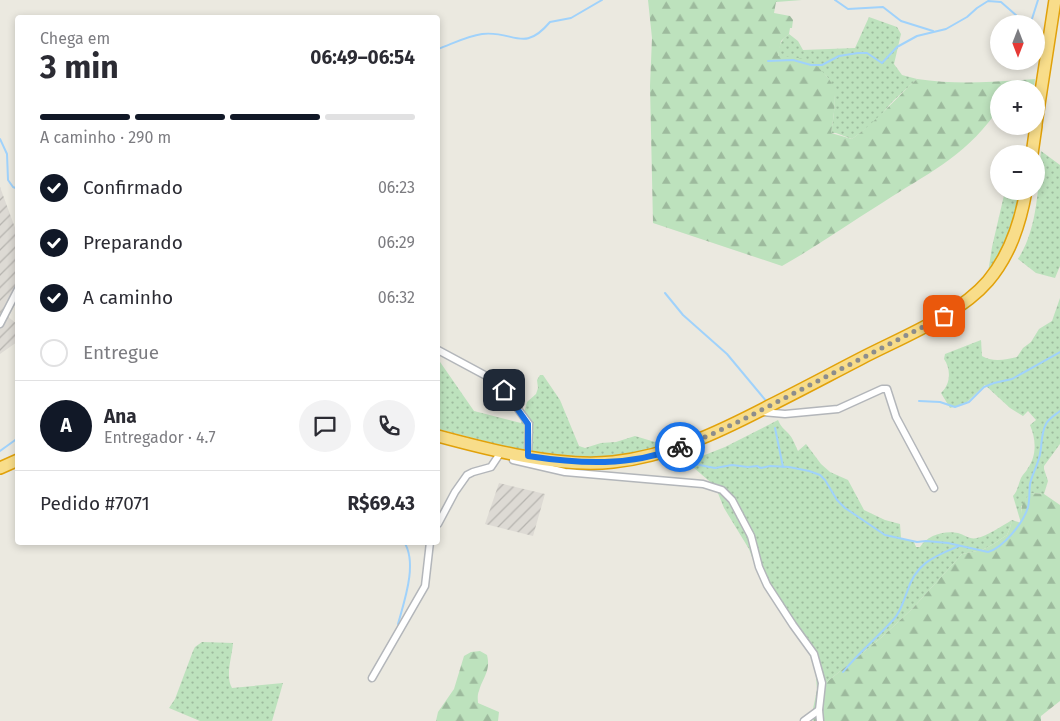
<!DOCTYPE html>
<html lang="pt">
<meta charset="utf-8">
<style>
:root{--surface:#fff;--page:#f2f2f3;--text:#2b2b33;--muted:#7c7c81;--line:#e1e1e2;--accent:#111827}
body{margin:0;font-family:"Fira Sans",sans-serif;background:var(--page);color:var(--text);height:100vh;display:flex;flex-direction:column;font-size:19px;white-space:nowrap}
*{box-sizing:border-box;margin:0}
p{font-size:16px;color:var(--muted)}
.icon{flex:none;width:28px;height:28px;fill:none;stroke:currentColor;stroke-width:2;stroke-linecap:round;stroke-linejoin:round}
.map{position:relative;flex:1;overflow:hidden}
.details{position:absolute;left:15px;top:15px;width:425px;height:530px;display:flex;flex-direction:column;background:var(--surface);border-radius:5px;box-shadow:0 2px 8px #0003}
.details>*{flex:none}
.needle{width:32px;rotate:180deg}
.tools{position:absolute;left:990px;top:15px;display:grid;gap:10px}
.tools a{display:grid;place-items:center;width:55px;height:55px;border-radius:50%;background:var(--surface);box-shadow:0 2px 8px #0003;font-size:25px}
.pin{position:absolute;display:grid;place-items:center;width:42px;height:42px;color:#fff;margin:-21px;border-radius:10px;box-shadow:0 2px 8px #0006}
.courier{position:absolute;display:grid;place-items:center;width:50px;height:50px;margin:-25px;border:4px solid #1a73e8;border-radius:50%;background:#fff;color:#222;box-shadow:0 1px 6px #0007}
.summary em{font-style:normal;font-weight:700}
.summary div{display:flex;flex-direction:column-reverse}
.summary{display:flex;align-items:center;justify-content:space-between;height:85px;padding:0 25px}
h1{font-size:32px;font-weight:700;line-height:38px}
.bar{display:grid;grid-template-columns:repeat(4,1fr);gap:8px 5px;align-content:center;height:60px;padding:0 25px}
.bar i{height:6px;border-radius:4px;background:var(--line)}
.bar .selected{background:var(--accent)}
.bar p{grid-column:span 4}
.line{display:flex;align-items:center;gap:12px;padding:0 25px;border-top:1px solid var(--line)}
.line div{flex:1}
.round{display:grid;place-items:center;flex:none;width:52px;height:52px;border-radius:26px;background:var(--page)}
ol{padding:0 25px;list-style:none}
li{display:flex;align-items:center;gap:15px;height:55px}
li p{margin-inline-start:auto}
li .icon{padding:5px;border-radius:50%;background:var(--accent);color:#fff;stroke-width:4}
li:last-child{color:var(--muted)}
li i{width:28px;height:28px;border:2px solid var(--line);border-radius:50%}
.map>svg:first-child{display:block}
</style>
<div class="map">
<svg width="1060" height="721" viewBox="0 0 1060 721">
<defs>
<pattern id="industrial-furrows" width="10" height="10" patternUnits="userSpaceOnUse" patternTransform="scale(1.25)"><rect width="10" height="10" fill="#dddad4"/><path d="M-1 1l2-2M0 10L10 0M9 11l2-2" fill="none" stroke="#b6b4af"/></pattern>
<pattern id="grass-dots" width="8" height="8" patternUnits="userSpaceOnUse" patternTransform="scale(1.25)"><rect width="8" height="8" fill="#bde2bd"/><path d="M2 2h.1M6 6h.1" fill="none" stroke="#9dba9d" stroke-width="1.8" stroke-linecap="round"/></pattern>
<pattern id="forest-firs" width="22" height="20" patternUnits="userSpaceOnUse" patternTransform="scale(1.25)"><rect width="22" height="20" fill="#bde2bd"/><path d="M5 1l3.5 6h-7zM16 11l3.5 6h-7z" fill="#9dba9d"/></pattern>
</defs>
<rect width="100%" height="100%" fill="#ebe9e0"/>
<g fill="url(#industrial-furrows)">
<path d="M 0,187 L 18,236 L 17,302 L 7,316 L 17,324 L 17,342 L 0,354 Z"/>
<path d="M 499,483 L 545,494 L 533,536 L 485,524 Z"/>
</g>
<g fill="url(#grass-dots)">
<path d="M 869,17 L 897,27 L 901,34 L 894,64 L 902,75 L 917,79 L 892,102 L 876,121 L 852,139 L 836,133 L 831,133 C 834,115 840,86 823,73 C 816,68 788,59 778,56 C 779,45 780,41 789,34 L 798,41 L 803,50 L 855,48 Z"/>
<path d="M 1041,151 L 1060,165 L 1060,266 L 1055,278 L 1036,273 L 1018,259 C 1038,228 1038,187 1041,151 Z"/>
<path d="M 1005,191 L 1027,191 L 1023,217 L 988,273 L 992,247 Z"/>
<path d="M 1060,298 L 1060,444 L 1044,466 L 1044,469 L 1048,481 L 1044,494 L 1031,493 L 1021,507 L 1021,523 L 1013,496 C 1018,490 1018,485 1021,478 C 1023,474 1026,472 1028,468 C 1037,455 1036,439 1030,425 L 1036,420 L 1028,411 L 1023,416 L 1010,408 L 985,385 L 966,403 L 950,408 L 941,393 C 951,384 951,369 944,359 L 945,354 L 981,340 L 982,356 C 991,362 1006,360 1017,357 L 1023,348 L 1031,342 L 1039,329 L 1052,321 Z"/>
<path d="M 438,359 L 474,411 L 521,423 L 527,402 L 536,394 L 538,388 L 537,380 L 540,375 L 543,375 L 560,400 L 579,446 L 585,448 L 601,443 L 616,442 L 635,436 L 665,445 L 740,427 L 721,437 L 666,459 L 635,464 L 558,460 L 438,429 Z"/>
<path d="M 778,420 C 781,427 783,428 788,433 C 793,438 795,445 798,451 L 806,444 L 821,464 L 830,472 L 848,480 L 864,510 L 885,520 L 900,524 L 901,538 L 914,542 L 916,547 L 920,547 C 927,535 945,530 958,533 C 965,535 970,540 977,538 C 987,536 1002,526 1012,520 L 1010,528 L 1007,535 L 992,545 L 982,550 L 962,554 L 913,608 L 882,637 L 817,690 L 815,664 L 809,650 L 788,623 L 759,576 L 749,549 L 724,508 L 715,486 L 687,462 L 725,447 Z"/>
<path d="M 202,642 L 233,643 C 232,657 225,676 232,688 L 283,683 L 272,721 L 200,721 L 169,708 L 175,699 L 193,651 L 195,647 Z"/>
</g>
<g fill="url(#forest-firs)">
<path d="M 648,0 L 802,0 L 776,2 L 774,13 L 790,16 L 793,20 L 792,28 L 790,28 L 789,34 L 781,41 L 778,56 C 788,57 800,57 809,61 C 817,65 830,78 833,86 C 837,98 833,121 831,133 L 852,139 C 876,122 895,99 917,79 C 956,85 996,82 1035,79 L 1034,89 L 999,89 L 999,113 L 995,114 C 962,159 926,174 882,203 C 848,224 816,247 782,266 L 653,223 L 650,86 L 652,38 Z"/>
<path d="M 1031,493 L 1044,494 L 1060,505 L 1060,701 L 1041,716 L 1041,721 L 814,721 L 811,718 L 817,690 L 882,637 L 913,608 L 962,554 L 982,550 L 992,545 L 1007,535 L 1010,528 L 1012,520 L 1021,523 C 1021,510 1020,502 1031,493 Z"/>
<path d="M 480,651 L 487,655 C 491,671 483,677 479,691 C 477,695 478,700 478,703 L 499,712 L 498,721 L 436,721 L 438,712 L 454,689 L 464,656 L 471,652 Z"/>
</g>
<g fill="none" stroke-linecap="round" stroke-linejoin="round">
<g stroke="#a0d2fb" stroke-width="2">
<path d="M 835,0 L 848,9 L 883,7 L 901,21 L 933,31"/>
<path d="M 438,49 C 452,44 467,36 482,34 C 514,30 523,54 550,22 L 571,18 L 602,0"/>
<path d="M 768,61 L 793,60 L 811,65 L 822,65 L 839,56 L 858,53 L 867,53 L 882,63 L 897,47 L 917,36 L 946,29 L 967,17 L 977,8 L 988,1 L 1001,2 L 1017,16 L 1031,22 L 1038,0"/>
<path d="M 0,139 L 7,154 L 8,180 L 13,187 L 18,189"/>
<path d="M 665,293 L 683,315 L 727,354 L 767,402"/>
<path d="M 919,401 L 940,402 L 955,407 L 969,402 L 984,387 L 994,383 L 1012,379 L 1060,352"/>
<path d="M 775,428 L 783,467"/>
<path d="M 0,451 L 18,438"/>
<path d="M 694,464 L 715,468 L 732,465 L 748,467 L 757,466 L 761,468 L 770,466 L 789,467 L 809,471 L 820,475 L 825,480 L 837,500 L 845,508 L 885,535 L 917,542 L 926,541 L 948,543 L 988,552 C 1003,548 1024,522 1028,507 C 1030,499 1029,491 1030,484 C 1032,474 1038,465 1040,454 C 1042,445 1041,433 1046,424 C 1048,419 1055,415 1060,411"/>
<path d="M 398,624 C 404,602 418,563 404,542"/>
<path d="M 843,672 C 858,653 877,638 894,619 C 901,611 903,602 907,592 C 916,563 933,557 959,546"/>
</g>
<defs>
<g id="street">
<path d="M 0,324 L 18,289"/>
<path d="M 438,350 L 492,379 L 504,390 L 529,424 L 528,456"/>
<path d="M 761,412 L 785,414 L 838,409 L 882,389 L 887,389 L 896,417 L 934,488"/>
<path d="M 513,460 L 565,472 L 703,484 L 722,490 L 732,500 L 751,536 L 759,567 L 767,585 L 793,625 L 814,654 L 822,683 L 819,710 L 804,721"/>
<path d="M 438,524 L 455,492 L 467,475 L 473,472 L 491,467 L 501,452"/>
<path d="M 372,678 L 425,586 L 430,542"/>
<path d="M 819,710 L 820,721"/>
</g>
<g id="highway">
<path d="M 1036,124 L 1055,0"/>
<path d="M 1032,154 L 1036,126"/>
<path d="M 438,436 C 490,450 559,468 613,462 C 669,456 719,432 769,406 C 799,391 829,375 860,359 C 900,338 958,316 988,281 C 1010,255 1020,224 1026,191"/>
<path d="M 0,468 L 18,460"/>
</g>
</defs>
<use href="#street" stroke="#b3b6ba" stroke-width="9"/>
<use href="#highway" stroke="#e1a10a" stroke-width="14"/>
<use href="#street" stroke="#fff" stroke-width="6"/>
<use href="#highway" stroke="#f8dd8a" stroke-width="11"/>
</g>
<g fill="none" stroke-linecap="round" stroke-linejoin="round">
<path stroke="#8c8d8d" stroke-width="5" stroke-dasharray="0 9" d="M 680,447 L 710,435 L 742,420 L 944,316"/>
<path stroke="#1a73e8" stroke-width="6" d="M 504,390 L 528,424 L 528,456 C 580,464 630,467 680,447"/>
</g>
</svg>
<div class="tools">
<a><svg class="needle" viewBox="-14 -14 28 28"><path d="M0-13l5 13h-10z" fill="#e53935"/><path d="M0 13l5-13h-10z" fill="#7c7c81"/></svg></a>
<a>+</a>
<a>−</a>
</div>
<div class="pin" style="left:944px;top:316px;background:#ea580c"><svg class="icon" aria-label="bag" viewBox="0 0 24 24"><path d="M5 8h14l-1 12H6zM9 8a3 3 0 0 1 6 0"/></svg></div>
<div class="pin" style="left:504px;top:390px;background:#1f2937"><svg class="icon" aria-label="home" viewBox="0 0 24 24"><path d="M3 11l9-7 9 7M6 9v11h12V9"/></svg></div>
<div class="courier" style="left:680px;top:447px"><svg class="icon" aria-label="bike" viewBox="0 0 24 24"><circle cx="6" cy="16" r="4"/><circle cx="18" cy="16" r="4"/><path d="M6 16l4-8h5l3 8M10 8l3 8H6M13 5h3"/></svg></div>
<section class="details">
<div class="summary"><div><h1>3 min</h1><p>Chega em</p></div><em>06:49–06:54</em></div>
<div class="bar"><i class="selected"></i><i class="selected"></i><i class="selected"></i><i></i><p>A caminho · 290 m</p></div>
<ol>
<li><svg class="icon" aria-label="check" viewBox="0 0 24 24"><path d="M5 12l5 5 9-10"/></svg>Confirmado<p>06:23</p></li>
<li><svg class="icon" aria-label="check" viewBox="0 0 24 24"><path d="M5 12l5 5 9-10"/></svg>Preparando<p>06:29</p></li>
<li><svg class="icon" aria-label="check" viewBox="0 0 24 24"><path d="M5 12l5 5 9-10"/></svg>A caminho<p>06:32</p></li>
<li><i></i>Entregue</li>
</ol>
<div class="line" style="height:90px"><b class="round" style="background:var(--accent);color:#fff">A</b><div><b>Ana</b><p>Entregador · 4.7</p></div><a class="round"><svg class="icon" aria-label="chat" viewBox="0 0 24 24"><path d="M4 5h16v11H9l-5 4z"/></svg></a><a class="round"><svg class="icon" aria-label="phone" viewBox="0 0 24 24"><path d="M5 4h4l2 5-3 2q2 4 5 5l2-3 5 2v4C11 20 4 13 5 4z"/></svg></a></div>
<div class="line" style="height:65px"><div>Pedido #7071</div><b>R$69.43</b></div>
</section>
</div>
